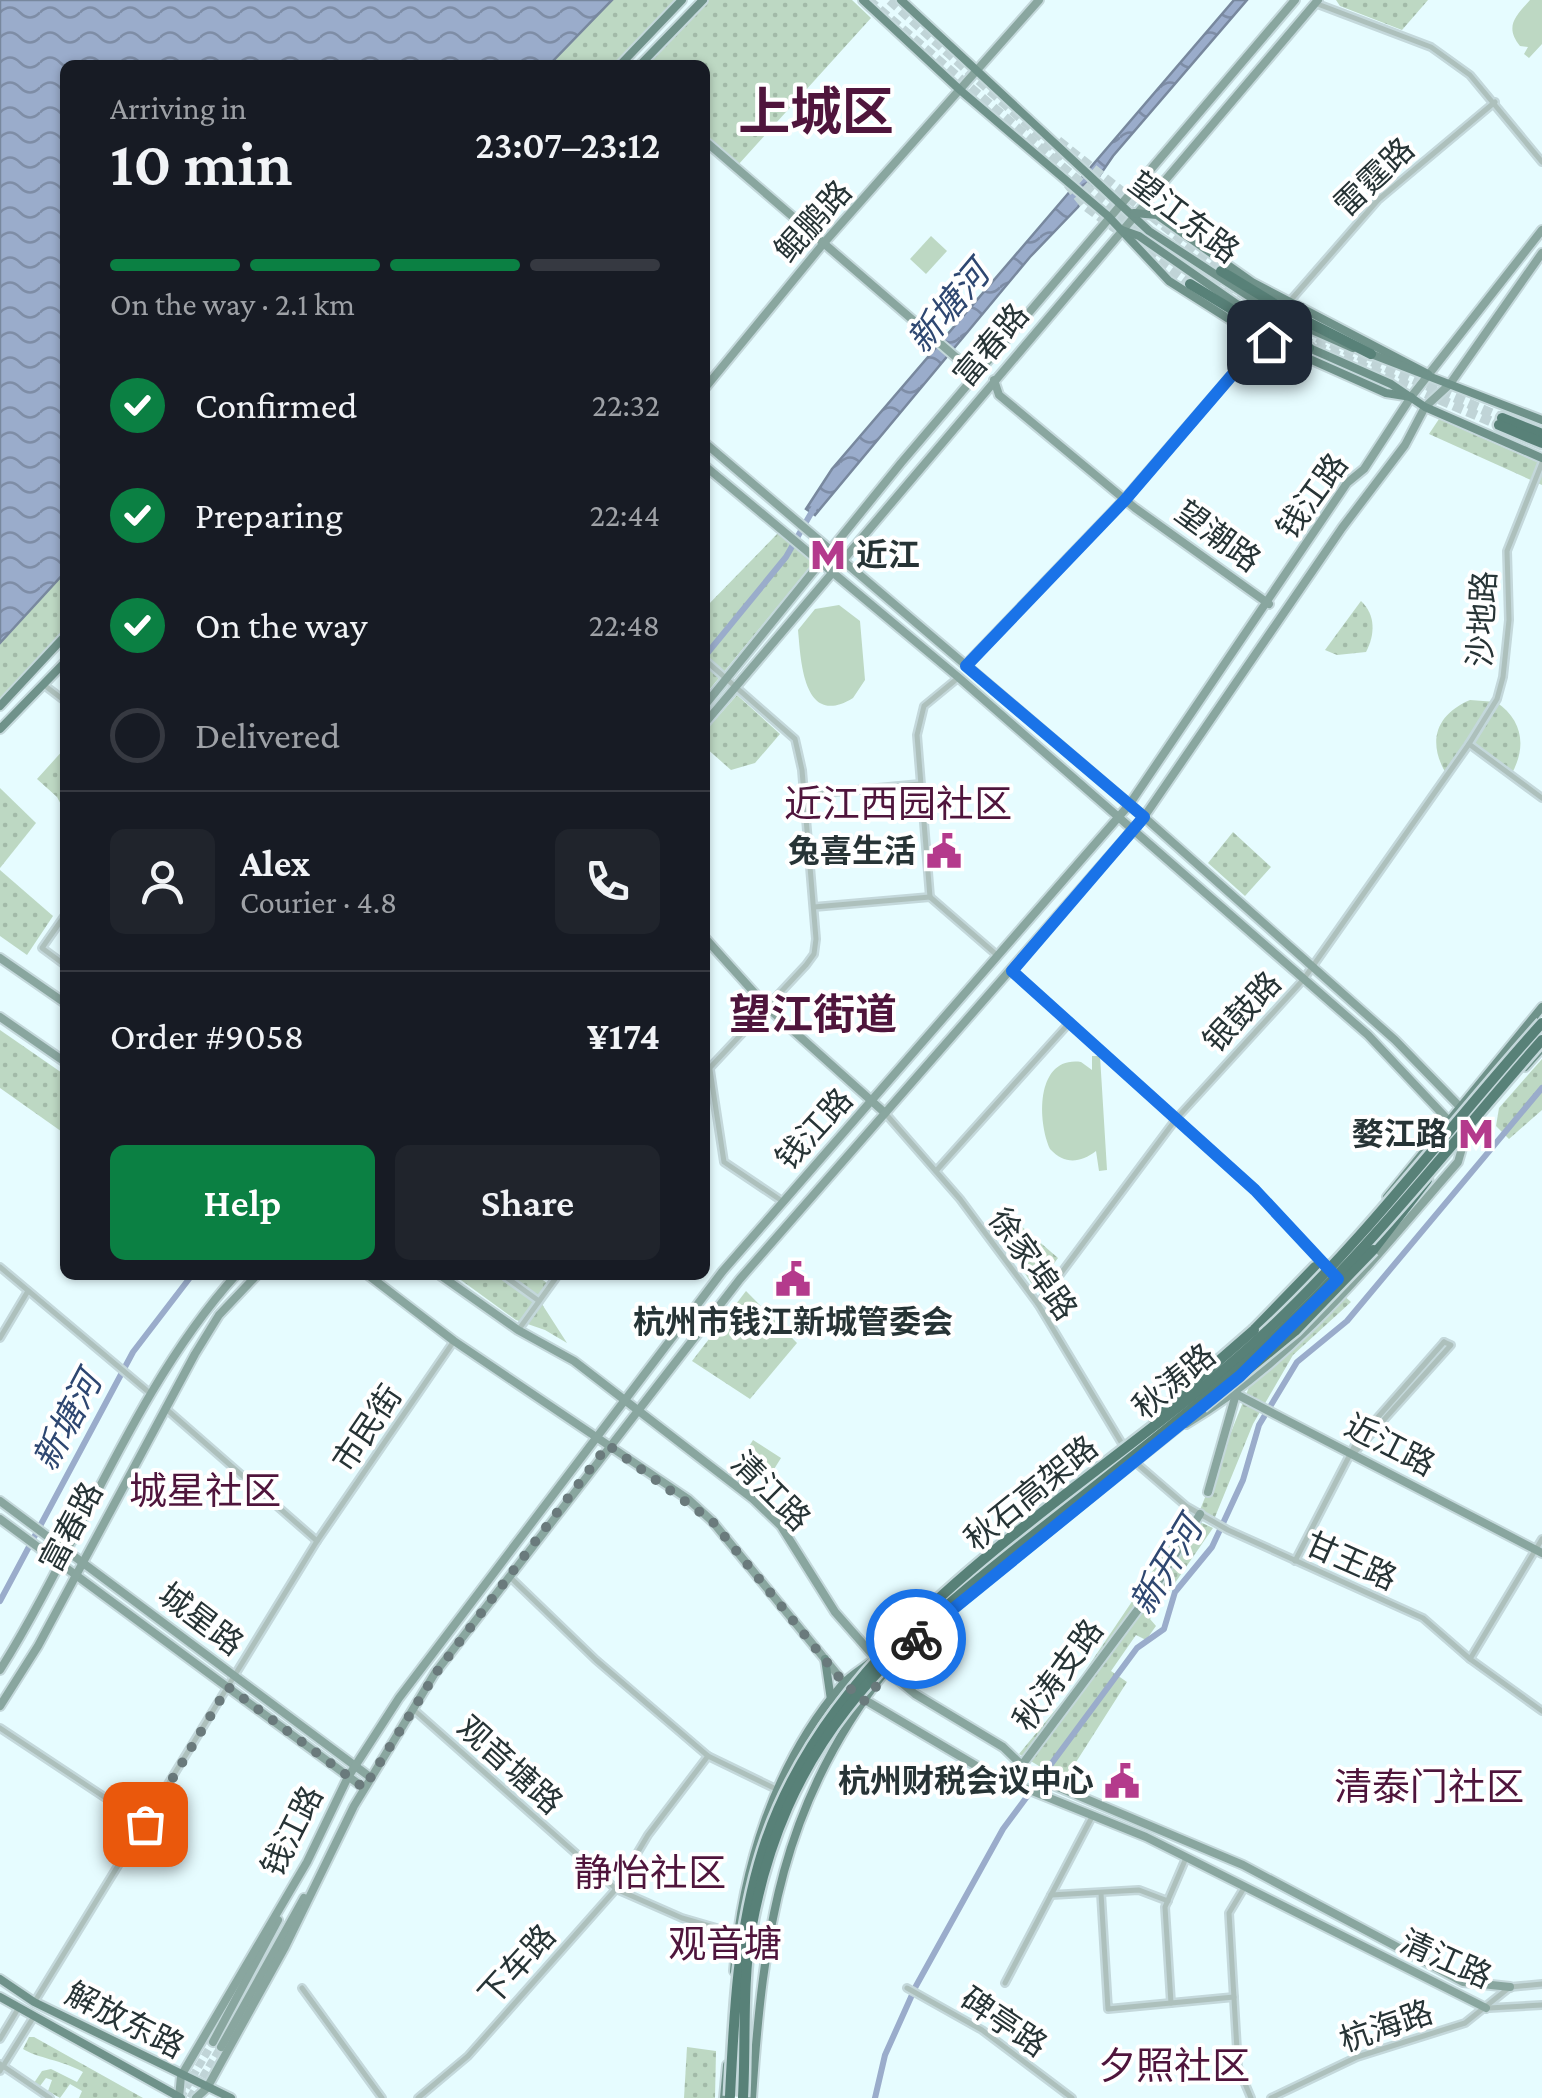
<!DOCTYPE html>
<meta charset="utf-8">
<style>
:root{--surface:#171b24;--page:#20242c;--text:#f1f3f6;--muted:#9ea1a6;--line:#363941;--accent:#0b8043}
body{margin:0;font-family:"Crimson Pro","Noto Sans SC",serif;background:var(--page);color:var(--text);height:100vh;display:flex;flex-direction:column;font-size:38px;white-space:nowrap}
*{box-sizing:border-box;margin:0}
p{font-size:32px;color:var(--muted)}
.icon{flex:none;width:55px;height:55px;fill:none;stroke:currentColor;stroke-width:2;stroke-linecap:round;stroke-linejoin:round}
.map{position:relative;flex:1;overflow:hidden}
.panel{position:absolute;left:60px;top:60px;width:650px;height:1220px;display:flex;flex-direction:column;background:var(--surface);border-radius:15px;box-shadow:0 2px 8px #0004}
.panel>*{flex:none}
.pin{position:absolute;display:grid;place-items:center;width:85px;height:85px;color:#fff;margin:-42px;border-radius:20px;box-shadow:0 5px 15px #0006}
.courier{position:absolute;display:grid;place-items:center;width:100px;height:100px;margin:-50px;border:8px solid #1a73e8;border-radius:50%;background:#fff;color:#222;box-shadow:0 2px 12px #0007}
.overview em{font-style:normal;font-weight:600}
.overview div{display:flex;flex-direction:column-reverse}
.overview{display:flex;align-items:center;justify-content:space-between;height:170px;padding:0 50px}
h1{font-size:65px;font-weight:600;line-height:75px}
.bar{display:grid;grid-template-columns:repeat(4,1fr);gap:15px 10px;align-content:center;height:120px;padding:0 50px}
.bar i{height:12px;border-radius:8px;background:var(--line)}
.bar .on{background:var(--accent)}
.bar p{grid-column:span 4}
.line{display:flex;align-items:center;gap:25px;padding:0 50px;border-top:2px solid var(--line)}
.line div{flex:1}
.round{display:grid;place-items:center;flex:none;width:105px;height:105px;border-radius:15px;background:var(--page)}
ol{padding:0 50px;list-style:none}
li{display:flex;align-items:center;gap:30px;height:110px}
li p{margin-inline-start:auto}
li .icon{padding:10px;border-radius:50%;background:var(--accent);color:#fff;stroke-width:4}
li:last-child{color:var(--muted)}
li i{width:55px;height:55px;border:5px solid var(--line);border-radius:50%}
.action{display:flex;gap:20px;margin-top:auto;padding:20px 50px}
.action a{flex:1;height:115px;border-radius:15px;background:var(--accent);color:#fff;font-size:40px;font-weight:600;line-height:115px;text-align:center}
.action a+a{background:var(--page);color:var(--text)}
.map>svg:first-child{display:block}
</style>
<div class="map">
<svg width="1542" height="2098" viewBox="0 0 1542 2098">
<defs>
<pattern id="grass-dots" width="8" height="8" patternUnits="userSpaceOnUse" patternTransform="scale(2.5)"><rect width="8" height="8" fill="#bdd8c3"/><path d="M2 2h.1M6 6h.1" fill="none" stroke="#a2baa8" stroke-width="1.8" stroke-linecap="round"/></pattern>
<pattern id="water-waves" width="16" height="10" patternUnits="userSpaceOnUse" patternTransform="scale(2.5)"><rect width="16" height="10" fill="#9aaccb"/><path d="M0 5q4-4 8 0t8 0" fill="none" stroke="#7e8da6"/></pattern>
</defs>
<rect width="100%" height="100%" fill="#e6fcff"/>
<g fill="url(#grass-dots)">
<path d="M 612,0 L 677,0 L 616,65 L 549,65 Z"/>
<path d="M 704,0 L 852,0 L 871,18 L 738,165 L 705,135 L 705,65 L 646,65 Z"/>
<path d="M 1336,0 L 1428,0 L 1402,30 L 1340,6 Z"/>
<path d="M 1439,419 L 1542,464 L 1542,485 L 1429,434 Z"/>
<path d="M 779,532 L 814,562 L 705,695 L 705,608 Z"/>
<path d="M 65,572 L 65,634 L 0,701 L 0,643 Z"/>
<path d="M 1361,601 C 1376,615 1375,635 1366,652 L 1337,655 L 1325,650 Z"/>
<path d="M 737,695 L 780,734 L 755,763 L 731,770 L 705,747 L 705,731 Z"/>
<path d="M 1470,700 L 1496,702 C 1523,720 1527,747 1511,775 L 1469,744 L 1447,775 C 1427,743 1435,715 1470,700 Z"/>
<path d="M 65,748 L 65,812 L 57,797 L 37,779 Z"/>
<path d="M 0,788 L 36,823 L 0,868 Z"/>
<path d="M 1233,832 L 1271,867 L 1245,896 L 1208,863 Z"/>
<path d="M 0,870 L 53,916 L 27,955 L 0,936 Z"/>
<path d="M 0,1030 L 65,1075 L 65,1134 L 0,1088 Z"/>
<path d="M 1542,1059 L 1542,1110 L 1509,1139 L 1496,1126 L 1499,1108 Z"/>
<path d="M 1020,1225 L 1058,1258 L 1035,1289 L 1000,1235 Z"/>
<path d="M 454,1275 L 536,1275 L 551,1286 L 540,1301 L 567,1343 L 545,1330 L 516,1320 Z"/>
<path d="M 1332,1285 L 1351,1302 L 1293,1355 L 1253,1424 L 1215,1517 L 1200,1510 L 1259,1362 Z"/>
<path d="M 746,1291 L 797,1343 L 750,1399 L 692,1361 Z"/>
<path d="M 1189,1517 L 1213,1528 L 1150,1619 L 1156,1626 L 1146,1640 L 1136,1635 L 1111,1671 L 1127,1682 L 1064,1781 L 1019,1754 L 1075,1686 Z"/>
<path d="M 29,2037 L 34,2037 L 143,2098 L 79,2098 L 82,2091 L 70,2084 L 60,2098 L 48,2091 L 52,2080 L 46,2078 L 40,2086 L 34,2083 L 42,2071 L 51,2069 L 77,2082 L 83,2072 C 62,2060 37,2058 23,2049 Z"/>
<path d="M 687,2047 L 716,2051 L 715,2098 L 684,2098 Z"/>
</g>
<g fill="#bdd8c3">
<path d="M 1530,0 L 1542,0 L 1542,44 L 1529,58 L 1524,54 L 1528,47 L 1520,46 C 1504,26 1516,16 1530,0 Z"/>
<path d="M 931,236 L 947,251 L 926,274 L 910,259 Z"/>
<path d="M 839,605 L 860,621 L 865,680 L 853,698 C 803,729 801,660 798,630 L 815,609 Z"/>
<path d="M 1092,1056 L 1100,1056 L 1107,1170 L 1099,1171 L 1096,1151 C 1080,1163 1065,1165 1050,1149 C 1037,1120 1036,1056 1081,1062 L 1092,1070 Z"/>
<path d="M 753,1440 L 781,1458 L 771,1474 L 743,1456 Z"/>
</g>
<g fill="url(#water-waves)" stroke="#78889e" stroke-width="2.5">
<path d="M 0,0 L 612,0 L 549,65 L 65,65 L 65,572 L 0,643 Z"/>
<path d="M 1234,0 L 1247,0 L 1113,156 L 1078,207 L 1030,257 L 815,515 L 806,509 L 832,469 Z"/>
</g>
<g fill="none" stroke-linecap="round" stroke-linejoin="round">
<g stroke="#9aaccb" stroke-width="6">
<path d="M 705,656 L 786,557 L 814,508"/>
<path d="M 0,1601 L 133,1352 L 192,1275"/>
<path d="M 875,2098 L 885,2055 L 916,1986 L 1003,1829 L 1137,1648 L 1164,1629 L 1175,1592 L 1212,1547 L 1243,1480 L 1259,1425 L 1297,1362 L 1347,1321 L 1542,1088"/>
</g>
<g stroke="#c0d4d7" stroke-width="8" stroke-dasharray="8 4" stroke-linecap="butt">
<path d="M 180,2098 L 213,2042"/>
<path d="M 190,2098 L 221,2047"/>
</g>
<g stroke="#c0d4d7" stroke-width="10" stroke-dasharray="10 5" stroke-linecap="butt">
<path d="M 868,0 L 1146,239"/>
<path d="M 890,0 L 1064,157"/>
<path d="M 1058,141 L 1221,271"/>
<path d="M 1068,184 L 1087,207 L 1122,233"/>
<path d="M 1135,243 L 1190,284"/>
<path d="M 1189,260 L 1300,330 L 1502,418"/>
<path d="M 1302,340 L 1499,425"/>
</g>
<defs>
<g id="street">
<path d="M 1315,3 L 1431,47 L 1470,75 L 1542,162"/>
<path d="M 1290,301 L 1378,200 L 1495,102"/>
<path d="M 1542,463 L 1507,551 L 1509,620 L 1503,677 L 1497,699 L 1469,744 L 1542,798"/>
<path d="M 705,660 L 795,739 L 802,770 L 816,939 L 814,954 L 806,965 L 705,1073"/>
<path d="M 44,685 L 65,701"/>
<path d="M 804,795 L 920,784"/>
<path d="M 930,897 L 917,735 L 924,706 L 958,678"/>
<path d="M 930,897 L 998,956"/>
<path d="M 814,907 L 930,897"/>
<path d="M 65,915 L 42,948 L 65,965"/>
<path d="M 1012,971 L 1255,1190 L 1337,1278"/>
<path d="M 710,1070 L 724,1162 L 782,1201"/>
<path d="M 885,1113 L 960,1199 L 1038,1304 L 1124,1447"/>
<path d="M 936,1171 L 1070,1022"/>
<path d="M 0,1267 L 151,1394"/>
<path d="M 503,1275 L 539,1301"/>
<path d="M 1038,1304 L 1176,1119 L 1303,980 L 1469,744"/>
<path d="M 519,1329 L 558,1275"/>
<path d="M 0,1338 L 28,1291"/>
<path d="M 165,1408 L 317,1541"/>
<path d="M 1355,1452 L 1451,1345 L 1444,1342"/>
<path d="M 1135,1462 L 1186,1506 L 1228,1530 L 1423,1618 L 1470,1659 L 1542,1711"/>
<path d="M 1295,1561 L 1357,1441 L 1444,1342"/>
<path d="M 510,1577 L 596,1660 L 708,1756 L 776,1789"/>
<path d="M 1470,1659 L 1542,1539"/>
<path d="M 413,1709 L 616,1889 L 682,1918 L 737,1934"/>
<path d="M 0,1728 L 145,1824"/>
<path d="M 1244,1888 L 1229,1913 L 1238,2067 L 1251,2098"/>
<path d="M 1101,1893 L 1108,2009 L 1234,1997"/>
<path d="M 1051,1895 L 1139,1890 L 1168,1901"/>
<path d="M 1005,1983 L 1093,1815"/>
<path d="M 302,1988 L 382,2098"/>
<path d="M 907,1988 L 982,2030 L 1072,2098"/>
<path d="M 35,2001 L 317,1541 L 454,1341"/>
<path d="M 1171,2003 L 1165,1907 L 1186,1858"/>
<path d="M 1489,2008 L 1542,2005"/>
<path d="M 0,2039 L 18,2009"/>
<path d="M 0,2064 L 50,2098"/>
<path d="M 0,2071 L 33,2018"/>
<path d="M 418,2098 L 468,2056 L 616,1889 L 648,1835 L 708,1756"/>
<path d="M 1271,2098 L 1357,2057 L 1465,2023 L 1510,1987 L 1542,1984"/>
</g>
<g id="secondary">
<path d="M 705,141 L 965,365 L 981,367"/>
<path d="M 994,380 L 999,395 L 1135,508 L 1269,604"/>
<path d="M 705,388 L 823,244 L 1039,0"/>
<path d="M 705,443 L 1144,817 L 1395,1040 L 1463,1110"/>
<path d="M 705,466 L 958,677 L 1368,1035 L 1465,1138 L 1458,1162 C 1374,1258 1298,1358 1186,1424"/>
<path d="M 966,665 L 1125,499 L 1257,346 L 1269,341"/>
<path d="M 705,705 L 901,463 L 1295,0"/>
<path d="M 705,723 L 1318,0"/>
<path d="M 705,938 L 768,1008 L 885,1113"/>
<path d="M 0,958 L 65,1003"/>
<path d="M 0,1017 L 65,1062"/>
<path d="M 368,1275 L 454,1341 L 688,1499 L 712,1521 L 846,1685"/>
<path d="M 440,1275 L 518,1330 L 574,1361 L 753,1499 L 781,1526 L 835,1612 L 886,1670 L 915,1694 L 1003,1747 L 1034,1777 L 1243,1865 L 1463,1982 L 1510,1987"/>
<path d="M 1226,1382 L 1236,1394 L 1542,1553"/>
<path d="M 1208,1492 L 1236,1394"/>
<path d="M 0,1501 L 370,1777"/>
<path d="M 0,1519 L 364,1788"/>
<path d="M 0,1670 C 79,1544 137,1384 236,1275"/>
<path d="M 860,1697 L 990,1774 L 1146,1837 L 1486,2008"/>
<path d="M 0,1706 L 38,1646 L 195,1354 L 219,1315 L 257,1275"/>
<path d="M 1022,1765 L 1157,1584 L 1200,1514"/>
<path d="M 213,2042 L 278,1920"/>
<path d="M 221,2047 L 304,1898"/>
<path d="M 179,2098 L 181,2076 L 307,1862 L 348,1777 L 399,1698 L 722,1272 L 1129,805 L 1347,483 L 1364,469 L 1411,397 L 1542,230"/>
<path d="M 196,2098 L 207,2088 L 285,1947 L 354,1806 L 435,1673 L 740,1279 L 1144,817 L 1342,528 L 1405,445 L 1425,407 L 1450,384 L 1542,253"/>
</g>
<g id="primary">
<path d="M 863,0 L 960,90 L 1108,216 L 1169,281 L 1251,333 L 1386,393 L 1411,397"/>
<path d="M 901,0 L 1149,231 L 1276,314 L 1353,348"/>
<path d="M 620,65 L 682,0"/>
<path d="M 640,65 L 703,0"/>
<path d="M 1134,213 L 1157,215 L 1252,282 L 1428,374"/>
<path d="M 1122,230 L 1139,236 L 1254,316 L 1297,338"/>
<path d="M 1307,347 L 1391,384 L 1425,407 L 1542,458"/>
<path d="M 1366,352 L 1542,420"/>
<path d="M 0,706 L 65,636"/>
<path d="M 0,729 L 65,662"/>
<path d="M 1525,1067 L 1542,1048"/>
<path d="M 1387,1197 L 1542,1007"/>
<path d="M 990,1560 L 1124,1455"/>
<path d="M 949,1611 L 1203,1407"/>
<path d="M 825,1659 L 831,1700"/>
<path d="M 734,1971 C 742,1869 774,1765 841,1686 C 851,1674 866,1667 877,1657"/>
<path d="M 0,1979 L 34,2002 L 231,2098"/>
<path d="M 0,1997 L 181,2098"/>
<path d="M 724,2098 L 727,2065"/>
<path d="M 752,2098 C 763,1933 781,1802 888,1668"/>
</g>
<g id="highway">
<path d="M 1221,271 L 1288,312 L 1371,354"/>
<path d="M 1190,284 L 1264,329 L 1309,348"/>
<path d="M 1502,418 L 1542,434"/>
<path d="M 1499,425 L 1542,443"/>
<path d="M 1373,1250 L 1427,1180"/>
<path d="M 1254,1330 L 1315,1267 L 1327,1266"/>
</g>
</defs>
<use href="#street" stroke="#c4d8db" stroke-width="10"/>
<use href="#secondary" stroke="#c4d8db" stroke-width="12"/>
<use href="#primary" stroke="#c4d8db" stroke-width="12"/>
<use href="#highway" stroke="#c4d8db" stroke-width="15"/>
<use href="#street" stroke="#adc0bc" stroke-width="5"/>
<use href="#secondary" stroke="#89a69f" stroke-width="8"/>
<use href="#primary" stroke="#6f928a" stroke-width="8"/>
<use href="#highway" stroke="#588178" stroke-width="10"/>
<defs>
<g id="highway-bridge">
<path d="M 1202,1407 L 1295,1331 L 1373,1250"/>
<path d="M 1153,1418 L 1254,1330"/>
<path d="M 730,2096 C 734,2013 738,1929 763,1850 C 837,1617 1097,1491 1266,1332 C 1367,1238 1450,1125 1542,1023"/>
<path d="M 743,2097 C 746,2042 742,1984 751,1930 C 784,1745 882,1655 1022,1544 C 1099,1483 1177,1423 1251,1358 C 1359,1264 1448,1147 1542,1040"/>
</g>
</defs>
<use href="#highway-bridge" stroke="#c4d8db" stroke-width="15" stroke-linecap="butt"/>
<use href="#highway-bridge" stroke="#588178" stroke-width="10"/>
</g>
<g fill="none" stroke-linecap="round" stroke-linejoin="round">
<path stroke="#6a7a7c" stroke-width="10" stroke-dasharray="0 18" d="M 145,1824 L 228,1687 L 364,1788 L 436,1673 L 608,1445 L 712,1521 L 843,1682 L 864,1701 L 916,1639"/>
<path stroke="#1a73e8" stroke-width="12" d="M 916,1639 L 1240,1376 L 1338,1279 L 1255,1190 L 1012,971 L 1144,817 L 966,666 L 1125,500 L 1257,346 L 1269,342"/>
</g>
<defs>
<symbol id="metro-bare" viewBox="-9 -9 18 18"><path d="M-5.5 5V-5H-3L0 0L3-5H5.5V5H3V-.5L0 4L-3-.5V5Z" fill="#b43a8c" stroke="#fff" stroke-width="2.5" paint-order="stroke"/></symbol>
<symbol id="civic-bare" viewBox="-9 -9 18 18"><path d="M-.6-6.5H3V-4.5H.6V-3L4-1V1h2V6H-6V1h2V-1L-.6-3ZM-1.2 2.5V6h2.4V2.5Z" fill="#b43a8c" stroke="#fff" stroke-width="2.5" paint-order="stroke"/></symbol>
</defs>
<g fill-rule="evenodd">
<use href="#metro-bare" x="803" y="530" width="50" height="50"/>
<use href="#civic-bare" x="919" y="826" width="50" height="50"/>
<use href="#metro-bare" x="1451" y="1109" width="50" height="50"/>
<use href="#civic-bare" x="768" y="1254" width="50" height="50"/>
<use href="#civic-bare" x="1097" y="1756" width="50" height="50"/>
</g>
<g text-anchor="middle" stroke-width="8" stroke-linejoin="round" paint-order="stroke">
<g font-size="32" fill="#273436" stroke="#fff">
<text transform="translate(1374 177) rotate(-44)" y="11">雷霆路</text>
<text transform="translate(1184 217) rotate(37)" y="11">望江东路</text>
<text transform="translate(813 221) rotate(-48)" y="11">鲲鹏路</text>
<text transform="translate(991 345) rotate(-50)" y="11">富春路</text>
<text transform="translate(1312 496) rotate(-54)" y="11">钱江路</text>
<text transform="translate(1218 536) rotate(36)" y="11">望潮路</text>
<text transform="translate(1482 619) rotate(-87)" y="11">沙地路</text>
<text transform="translate(1242 1012) rotate(-47)" y="11">银鼓路</text>
<text transform="translate(814 1129) rotate(-48)" y="11">钱江路</text>
<text transform="translate(1033 1264) rotate(55)" y="11">徐家埠路</text>
<text transform="translate(1174 1381) rotate(-40)" y="11">秋涛路</text>
<text transform="translate(367 1428) rotate(-56)" y="11">市民街</text>
<text transform="translate(1390 1445) rotate(27)" y="11">近江路</text>
<text transform="translate(771 1491) rotate(45)" y="11">清江路</text>
<text transform="translate(1031 1493) rotate(-39)" y="11">秋石高架路</text>
<text transform="translate(71 1527) rotate(-62)" y="11">富春路</text>
<text transform="translate(1351 1561) rotate(24)" y="11">甘王路</text>
<text transform="translate(201 1619) rotate(37)" y="11">城星路</text>
<text transform="translate(1058 1675) rotate(-54)" y="11">秋涛支路</text>
<text transform="translate(510 1765) rotate(42)" y="11">观音塘路</text>
<text transform="translate(292 1831) rotate(-63)" y="11">钱江路</text>
<text transform="translate(1446 1959) rotate(24)" y="11">清江路</text>
<text transform="translate(517 1965) rotate(-48)" y="11">下车路</text>
<text transform="translate(125 2020) rotate(27)" y="11">解放东路</text>
<text transform="translate(1004 2022) rotate(34)" y="11">碑亭路</text>
<text transform="translate(1386 2026) rotate(-19)" y="11">杭海路</text>
</g>
<g font-size="32" font-weight="bold" fill="#273436" stroke="#fff" text-anchor="end">
<text x="856" y="566" text-anchor="start">近江</text>
<text x="916" y="862">兔喜生活</text>
<text x="1448" y="1145">婺江路</text>
<text x="793" y="1333" text-anchor="middle">杭州市钱江新城管委会</text>
<text x="1094" y="1792">杭州财税会议中心</text>
</g>
<g font-size="35" font-style="italic" fill="#2e4771" stroke="#fff">
<text transform="translate(948 307) rotate(-50)" y="12">新塘河</text>
<text transform="translate(67 1421) rotate(-62)" y="12">新塘河</text>
<text transform="translate(1166 1566) rotate(-59)" y="12">新开河</text>
</g>
<g font-size="38" fill="#4f153c" stroke="#fff">
<text x="898" y="817">近江西园社区</text>
<text x="205" y="1504">城星社区</text>
<text x="1429" y="1800">清泰门社区</text>
<text x="650" y="1886">静怡社区</text>
<text x="725" y="1957">观音塘</text>
<text x="1174" y="2079">夕照社区</text>
</g>
<g font-size="42" font-weight="bold" fill="#4f153c" stroke="#fff">
<text x="813" y="1029">望江街道</text>
</g>
<g font-size="52" font-weight="bold" fill="#4f153c" stroke="#fff">
<text x="816" y="130">上城区</text>
</g>
</g>
</svg>
<div class="pin" style="left:145px;top:1824px;background:#ea580c"><svg class="icon" aria-label="bag" viewBox="0 0 24 24"><path d="M5 8h14l-1 12H6zM9 8a3 3 0 0 1 6 0"/></svg></div>
<div class="pin" style="left:1269px;top:342px;background:#1f2937"><svg class="icon" aria-label="home" viewBox="0 0 24 24"><path d="M3 11l9-7 9 7M6 9v11h12V9"/></svg></div>
<div class="courier" style="left:916px;top:1639px"><svg class="icon" aria-label="bike" viewBox="0 0 24 24"><circle cx="6" cy="16" r="4"/><circle cx="18" cy="16" r="4"/><path d="M6 16l4-8h5l3 8M10 8l3 8H6M13 5h3"/></svg></div>
<section class="panel">
<div class="overview"><div><h1>10 min</h1><p>Arriving in</p></div><em>23:07–23:12</em></div>
<div class="bar"><i class="on"></i><i class="on"></i><i class="on"></i><i></i><p>On the way · 2.1 km</p></div>
<ol>
<li><svg class="icon" aria-label="check" viewBox="0 0 24 24"><path d="M5 12l5 5 9-10"/></svg>Confirmed<p>22:32</p></li>
<li><svg class="icon" aria-label="check" viewBox="0 0 24 24"><path d="M5 12l5 5 9-10"/></svg>Preparing<p>22:44</p></li>
<li><svg class="icon" aria-label="check" viewBox="0 0 24 24"><path d="M5 12l5 5 9-10"/></svg>On the way<p>22:48</p></li>
<li><i></i>Delivered</li>
</ol>
<div class="line" style="height:180px"><a class="round"><svg class="icon" aria-label="person" viewBox="0 0 24 24"><circle cx="12" cy="8" r="4"/><path d="M4 21q1-7 8-7t8 7"/></svg></a><div><b>Alex</b><p>Courier · 4.8</p></div><a class="round"><svg class="icon" aria-label="phone" viewBox="0 0 24 24"><path d="M5 4h4l2 5-3 2q2 4 5 5l2-3 5 2v4C11 20 4 13 5 4z"/></svg></a></div>
<div class="line" style="height:130px"><div>Order #9058</div><b>¥174</b></div>
<div class="action"><a>Help</a><a>Share</a></div>
</section>
</div>
